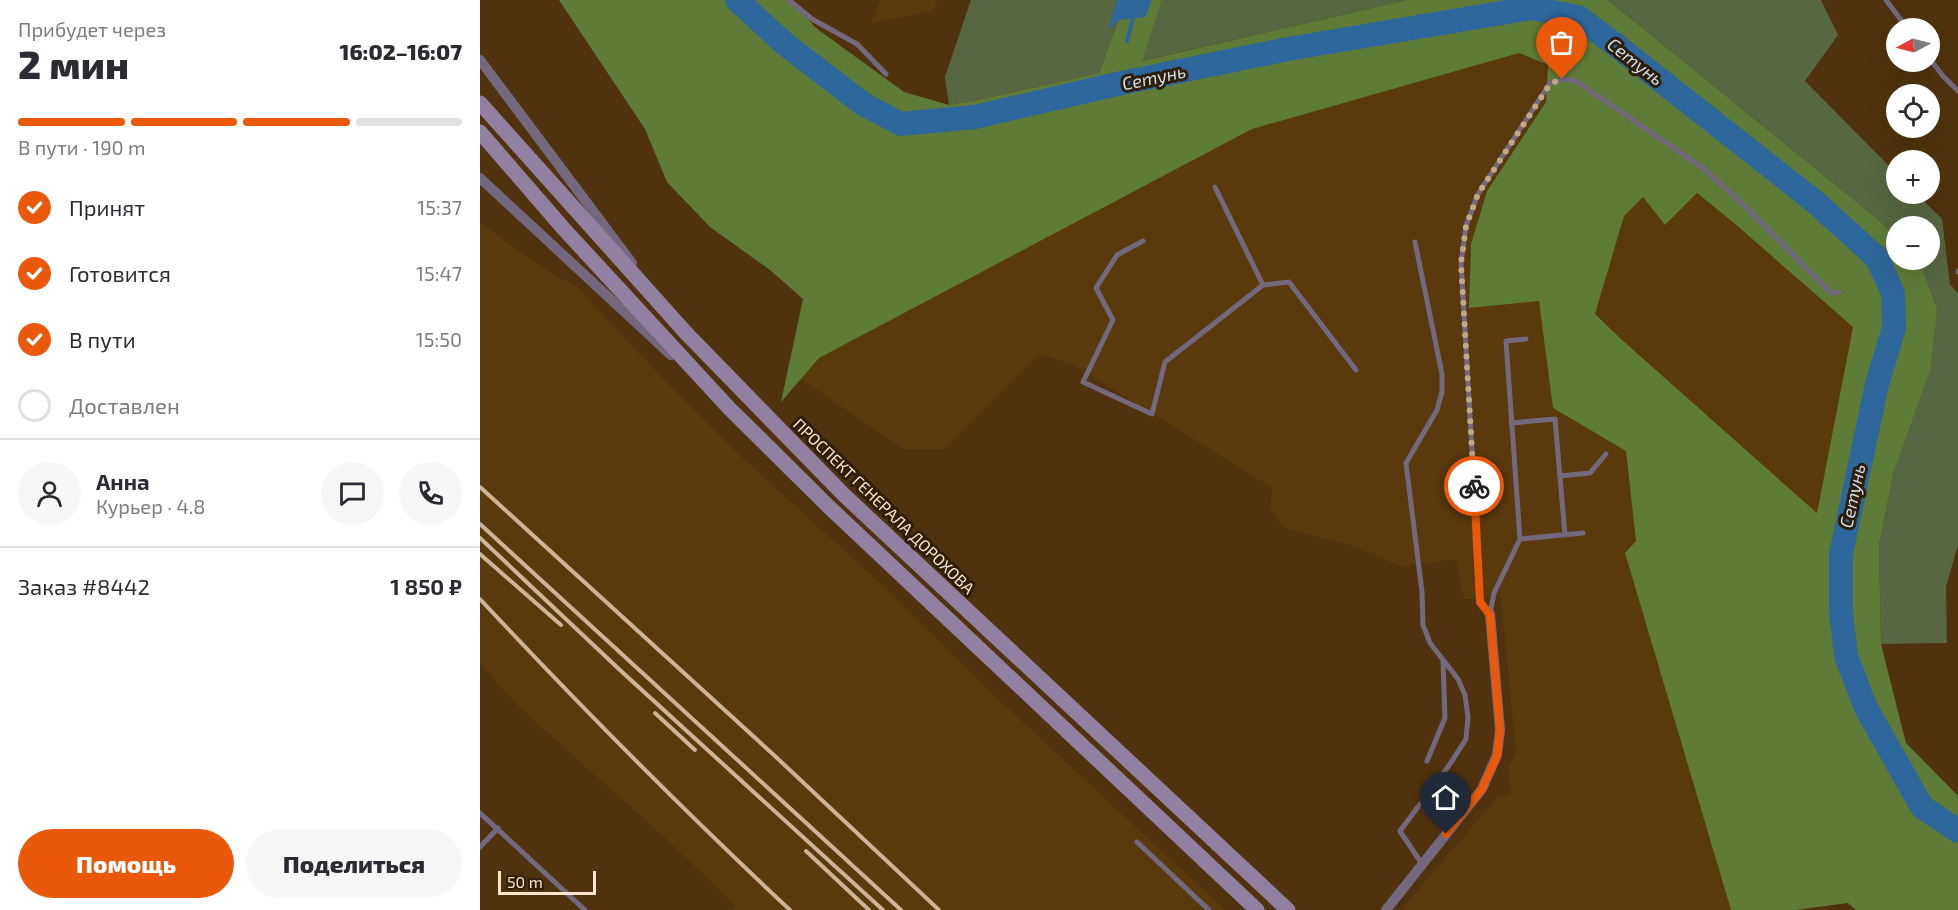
<!DOCTYPE html>
<html lang="ru">
<meta charset="utf-8">
<style>
:root{--surface:#fff;--page:#f7f7f7;--text:#2b2b33;--muted:#7c7c81;--line:#e1e1e2;--accent:#ea580c}
body{margin:0;font-family:"Exo 2",sans-serif;background:var(--page);color:var(--text);height:100vh;display:flex;flex-direction:column;font-size:22px;white-space:nowrap}
*{box-sizing:border-box;margin:0}
p{font-size:20px;color:var(--muted)}
.icon{flex:none;width:33px;height:33px;fill:none;stroke:currentColor;stroke-width:2;stroke-linecap:round;stroke-linejoin:round}
.map{position:relative;flex:1;overflow:hidden}
.sheet{display:flex;flex-direction:column;background:var(--surface);width:480px}
.sheet>*{flex:none}
.needle{width:39px;rotate:263deg}
.fabs{position:absolute;left:1406px;top:18px;display:grid;gap:12px}
.fabs a{display:grid;place-items:center;width:54px;height:54px;border-radius:50%;background:var(--surface);box-shadow:0 6px 24px #0002;font-size:30px}
.scale{position:absolute;left:18px;bottom:15px;width:98px;box-sizing:border-box;padding-left:6px;border:3px solid #ffe7cf;border-top:0;font-size:16px;line-height:21px;white-space:nowrap;color:#ffe7cf;-webkit-text-stroke:4px #2e1e0a;paint-order:stroke}
.pin{position:absolute;display:grid;place-items:center;width:51px;height:51px;color:#fff;margin:-62px -26px;border-radius:50% 50% 50% 0;rotate:-45deg;box-shadow:0 0 6px #0007}
.pin .icon{rotate:45deg}
.courier{position:absolute;display:grid;place-items:center;width:60px;height:60px;margin:-30px;border:4px solid #ea580c;border-radius:50%;background:#fff;color:#222;box-shadow:0 2px 8px #0007}
.head em{font-style:normal;font-weight:800}
.head div{display:flex;flex-direction:column-reverse}
.head{display:flex;align-items:center;justify-content:space-between;height:102px;padding:0 18px}
h1{font-size:39px;font-weight:800;line-height:45px}
.bar{display:grid;grid-template-columns:repeat(4,1fr);gap:9px 6px;align-content:center;height:72px;padding:0 18px}
.bar i{height:8px;border-radius:4px;background:var(--line)}
.bar .active{background:var(--accent)}
.bar p{grid-column:span 4}
.line{display:flex;align-items:center;gap:15px;padding:0 18px;border-top:2px solid var(--line)}
.line div{flex:1}
.round{display:grid;place-items:center;flex:none;width:63px;height:63px;border-radius:32px;background:var(--page)}
ol{padding:0 18px;list-style:none}
li{display:flex;align-items:center;gap:18px;height:66px}
li p{margin-inline-start:auto}
li .icon{padding:6px;border-radius:50%;background:var(--accent);color:#fff;stroke-width:4}
li:last-child{color:var(--muted)}
li i{width:33px;height:33px;border:3px solid var(--line);border-radius:50%}
.cta{display:flex;gap:12px;margin-top:auto;padding:12px 18px}
.cta a{flex:1;height:69px;border-radius:36px;background:var(--accent);color:#fff;font-size:24px;font-weight:800;line-height:69px;text-align:center}
.cta a+a{background:var(--page);color:var(--text)}
main{display:flex;flex:1;min-height:0}
.map>svg:first-child{display:block}
</style>
<main>
<section class="sheet">
<div class="head"><div><h1>2 мин</h1><p>Прибудет через</p></div><em>16:02–16:07</em></div>
<div class="bar"><i class="active"></i><i class="active"></i><i class="active"></i><i></i><p>В пути · 190 m</p></div>
<ol>
<li><svg class="icon" aria-label="check" viewBox="0 0 24 24"><path d="M5 12l5 5 9-10"/></svg>Принят<p>15:37</p></li>
<li><svg class="icon" aria-label="check" viewBox="0 0 24 24"><path d="M5 12l5 5 9-10"/></svg>Готовится<p>15:47</p></li>
<li><svg class="icon" aria-label="check" viewBox="0 0 24 24"><path d="M5 12l5 5 9-10"/></svg>В пути<p>15:50</p></li>
<li><i></i>Доставлен</li>
</ol>
<div class="line" style="height:108px"><a class="round"><svg class="icon" aria-label="person" viewBox="0 0 24 24"><circle cx="12" cy="8" r="4"/><path d="M4 21q1-7 8-7t8 7"/></svg></a><div><b>Анна</b><p>Курьер · 4.8</p></div><a class="round"><svg class="icon" aria-label="chat" viewBox="0 0 24 24"><path d="M4 5h16v11H9l-5 4z"/></svg></a><a class="round"><svg class="icon" aria-label="phone" viewBox="0 0 24 24"><path d="M5 4h4l2 5-3 2q2 4 5 5l2-3 5 2v4C11 20 4 13 5 4z"/></svg></a></div>
<div class="line" style="height:78px"><div>Заказ #8442</div><b>1 850 ₽</b></div>
<div class="cta"><a>Помощь</a><a>Поделиться</a></div>
</section>
<div class="map">
<svg width="1478" height="910" viewBox="0 0 1478 910">
<rect width="100%" height="100%" fill="#50330e"/>
<g fill="#5a390d">
<path d="M 400,0 L 457,0 L 453,11 L 391,23 Z"/>
<path d="M 1039,53 L 1068,65 L 1066,102 L 1007,191 L 991,244 L 990,308 L 1060,300 L 1073,408 L 1146,451 L 1156,541 L 1145,553 L 1251,910 L 921,910 L 1016,799 L 1031,793 L 1028,767 L 1036,754 L 1021,597 L 984,599 L 976,559 L 922,567 L 874,546 L 804,528 L 790,509 L 793,488 L 592,364 L 559,354 L 464,449 L 424,449 L 321,379 L 339,358 L 772,129 Z"/>
<path d="M 1216,193 L 1254,223 L 1373,327 L 1337,513 L 1141,339 L 1115,313 L 1144,216 L 1163,196 L 1185,225 Z"/>
<path d="M 0,223 L 69,272 L 96,286 L 185,381 L 255,451 L 402,585 L 503,685 L 745,910 L 252,910 L 256,906 L 181,834 L 39,707 L 0,663 Z"/>
</g>
<g fill="#566741">
<path d="M 491,0 L 646,0 L 619,73 L 493,101 L 469,105 L 465,77 Z"/>
<path d="M 682,0 L 927,0 L 661,61 Z"/>
<path d="M 1128,0 L 1341,0 L 1358,35 L 1325,81 L 1416,173 L 1416,194 L 1437,194 L 1462,219 L 1470,285 L 1478,293 L 1478,545 L 1466,587 L 1467,643 L 1401,644 L 1399,545 L 1414,471 L 1441,266 L 1435,260 L 1449,260 L 1449,226 L 1416,226 L 1416,238 L 1400,221 Z"/>
</g>
<path fill="#5e7c37" fill-rule="evenodd" d="M 79,0 L 310,0 L 336,28 L 424,92 L 469,105 L 493,101 L 619,73 L 646,0 L 682,0 L 662,61 L 927,0 L 1128,0 L 1400,221 L 1416,238 L 1416,260 L 1435,260 L 1441,266 L 1457,310 L 1450,370 L 1414,471 L 1399,545 L 1401,644 L 1426,743 L 1478,796 L 1478,910 L 1376,910 L 1368,903 L 1315,910 L 1251,910 L 1145,553 L 1156,541 L 1146,451 L 1073,408 L 1059,301 L 989,308 L 991,244 L 1007,191 L 1066,102 L 1068,65 L 1039,53 L 772,129 L 339,358 L 301,402 L 323,299 L 290,270 L 230,227 L 187,182 L 165,129 ZM 1217,193 L 1254,223 L 1373,327 L 1337,513 L 1141,339 L 1115,314 L 1144,216 L 1163,197 L 1185,225 Z"/>
<path fill="#2e679b" d="M 637,0 L 672,0 L 665,17 L 639,20 L 628,30 Z"/>
<g fill="none" stroke-linecap="round" stroke-linejoin="round">
<g stroke="#2e679b" stroke-width="4">
<path d="M 647,41 L 654,15"/>
<path d="M 637,84 L 640,73"/>
</g>
<path stroke="#2e679b" stroke-width="24" d="M 257,0 L 305,44 L 383,104 L 421,124 L 495,117 L 637,84 L 808,49 L 1051,8 L 1098,17 L 1137,46 L 1334,201 L 1397,258 L 1413,293 L 1414,328 L 1397,384 L 1361,554 L 1361,612 L 1366,656 L 1386,708 L 1442,807 L 1478,831"/>
<g stroke="#73687e" stroke-width="5">
<path d="M 309,0 L 332,19 L 377,44 L 406,74"/>
<path d="M 1406,0 L 1427,28"/>
<path d="M 1449,58 L 1463,76 L 1478,91"/>
<path d="M 735,187 L 783,285"/>
<path d="M 663,241 L 637,255 L 616,288 L 633,320 L 603,382 L 672,414 L 685,362 L 783,285 L 809,282 L 876,370"/>
<path d="M 935,242 L 962,374 L 962,392 L 957,410 L 926,463 L 942,592 L 943,625 L 950,643 L 978,679 L 985,695 L 988,717 L 986,739 L 970,764 L 920,831 L 942,864"/>
<path d="M 1478,271 L 1478,272"/>
<path d="M 1031,423 L 1075,419 L 1085,535"/>
<path d="M 1080,476 L 1110,473 L 1126,454"/>
<path d="M 1040,539 L 1026,341 L 1046,339"/>
<path d="M 1010,614 L 1001,602 L 981,263 L 986,226 L 998,194 L 1070,83 L 1082,79 L 1096,81 L 1223,168 L 1267,208 L 1351,293 L 1359,292"/>
<path d="M 1010,614 L 1014,593 L 1040,539 L 1103,533"/>
<path d="M 947,761 L 965,718 L 963,661"/>
<path d="M 0,813 L 105,910"/>
<path d="M 657,842 L 729,910"/>
<path d="M 0,847 L 18,828"/>
</g>
<g stroke="#73687e" stroke-width="10">
<path d="M 0,60 L 152,263"/>
<path d="M 0,178 L 191,355"/>
<path d="M 906,910 L 1002,789 L 1017,755 L 1020,730 L 1010,614"/>
</g>
<g stroke="#9280a3" stroke-width="15">
<path d="M 0,103 L 207,334 L 364,495 L 808,910"/>
<path d="M 0,132 L 83,228 L 248,407 L 348,506 L 777,910"/>
</g>
<g stroke="#cdb498" stroke-width="4">
<path d="M 0,487 L 296,757 L 459,910"/>
<path d="M 0,524 L 421,910"/>
<path d="M 0,538 L 141,671 L 403,910"/>
<path d="M 0,554 L 81,625"/>
<path d="M 0,599 C 100,706 203,810 310,910"/>
<path d="M 175,713 L 215,750"/>
<path d="M 326,851 L 389,910"/>
</g>
</g>
<g fill="none" stroke-linecap="round" stroke-linejoin="round">
<path stroke="#c2a88b" stroke-width="6" stroke-dasharray="0 10.8" d="M 994,486 L 981,263 L 986,226 L 998,194 L 1070,84 L 1082,79"/>
<path stroke="#ea580c" stroke-width="8" d="M 966,834 L 1002,789 L 1017,756 L 1020,730 L 1010,615 L 1000,602 L 994,486"/>
</g>
<g text-anchor="middle" stroke-width="6" stroke-linejoin="round" paint-order="stroke">
<g font-size="16" fill="#ffe7cf" stroke="#2e1e0a">
<text transform="translate(404 506) rotate(44)" y="6">ПРОСПЕКТ ГЕНЕРАЛА ДОРОХОВА</text>
</g>
<g font-size="18" font-style="italic" fill="#d0dfef" stroke="#2e1e0a">
<text transform="translate(1155 62) rotate(38)" y="6">Сетунь</text>
<text transform="translate(674 78) rotate(-12)" y="6">Сетунь</text>
<text transform="translate(1373 496) rotate(-78)" y="6">Сетунь</text>
</g>
</g>
</svg>
<div class="fabs">
<a><svg class="needle" viewBox="-14 -14 28 28"><path d="M0-13l5 13h-10z" fill="#e53935"/><path d="M0 13l5-13h-10z" fill="#7c7c81"/></svg></a>
<a><svg class="icon" aria-label="locate" viewBox="0 0 24 24"><circle cx="12" cy="12" r="6"/><path d="M12 2v4M12 18v4M2 12h4M18 12h4"/></svg></a>
<a>+</a>
<a>−</a>
</div>
<div class="scale">50 m</div>
<div class="pin" style="left:1082px;top:79px;background:#ea580c"><svg class="icon" aria-label="bag" viewBox="0 0 24 24"><path d="M5 8h14l-1 12H6zM9 8a3 3 0 0 1 6 0"/></svg></div>
<div class="pin" style="left:966px;top:834px;background:#1f2937"><svg class="icon" aria-label="home" viewBox="0 0 24 24"><path d="M3 11l9-7 9 7M6 9v11h12V9"/></svg></div>
<div class="courier" style="left:994px;top:486px"><svg class="icon" aria-label="bike" viewBox="0 0 24 24"><circle cx="6" cy="16" r="4"/><circle cx="18" cy="16" r="4"/><path d="M6 16l4-8h5l3 8M10 8l3 8H6M13 5h3"/></svg></div>
</div>
</main>
